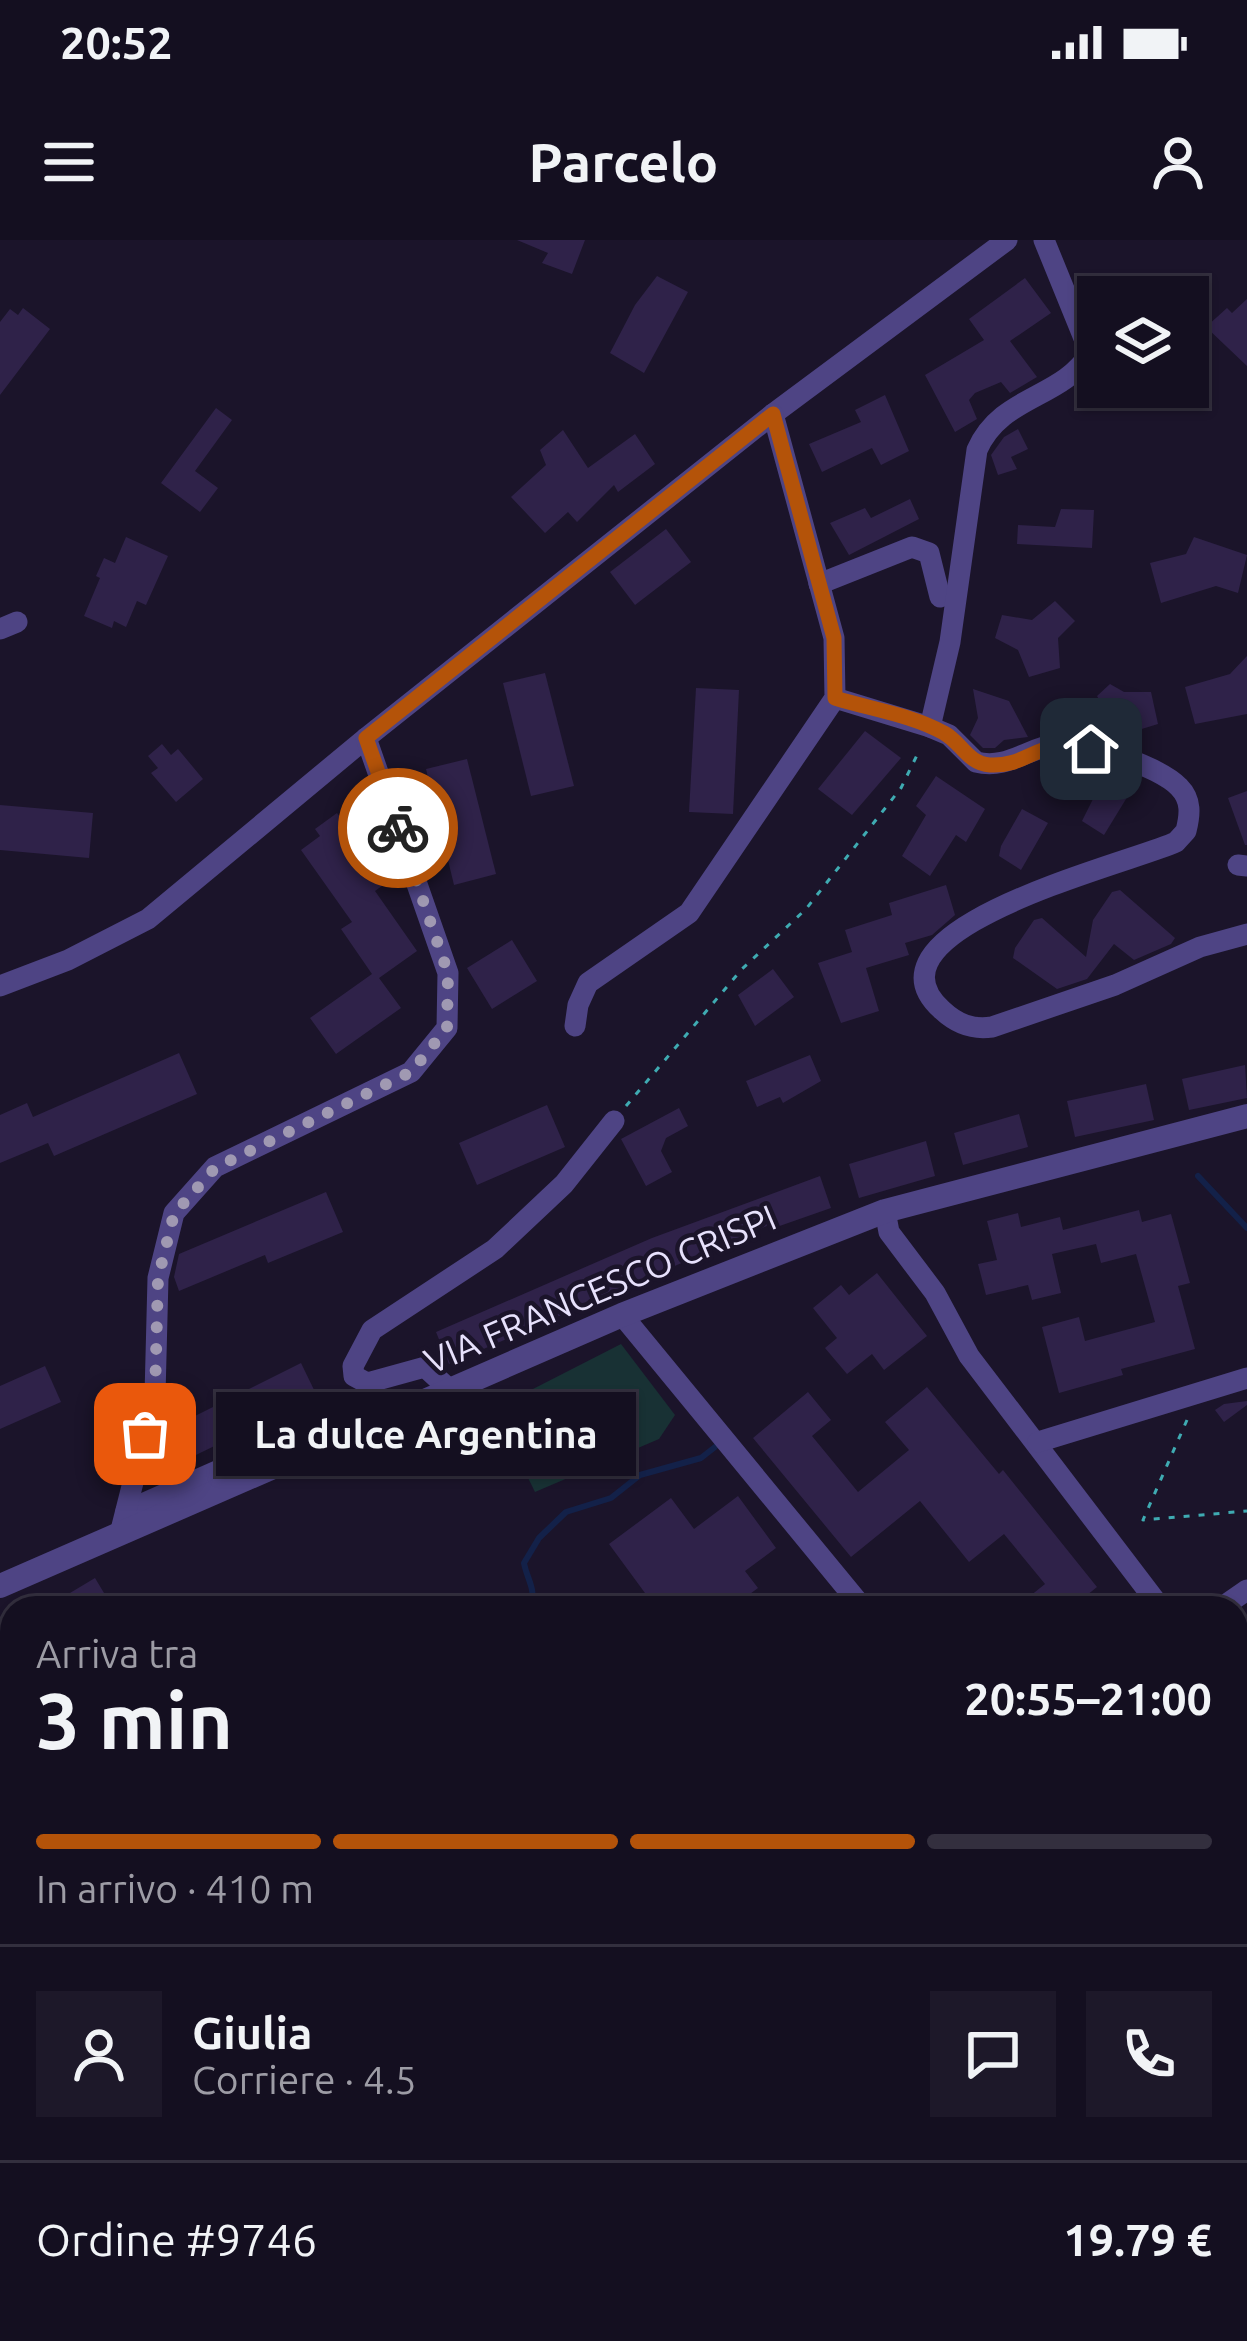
<!DOCTYPE html>
<html lang="it">
<meta charset="utf-8">
<style>
:root{--surface:#140f20;--page:#1d1829;--text:#f1f3f6;--muted:#9d9ca5;--line:#332f3e;--accent:#b45309}
body{margin:0;font-family:Ubuntu,sans-serif;background:var(--page);color:var(--text);height:100vh;display:flex;flex-direction:column;font-size:45px;white-space:nowrap}
*{box-sizing:border-box;margin:0}
p{font-size:39px;color:var(--muted)}
.icon{flex:none;width:66px;height:66px;fill:none;stroke:currentColor;stroke-width:2;stroke-linecap:round;stroke-linejoin:round}
.map{position:relative;flex:1;overflow:hidden}
.details{position:absolute;left:0px;top:1356px;width:1248px;height:747px;display:flex;flex-direction:column;background:var(--surface);border-radius:36px 36px 0 0;box-shadow:0 3px 9px #0004,0 0 0 3px var(--line)}
.details>*{flex:none}
.fabs{position:absolute;left:1077px;top:36px;display:grid;gap:24px}
.fabs a{display:grid;place-items:center;width:132px;height:132px;border-radius:0px;background:var(--surface);box-shadow:0 3px 9px #0004,0 0 0 3px var(--line);font-size:60px}
.pin{position:absolute;display:grid;place-items:center;width:102px;height:102px;color:#fff;margin:-51px;border-radius:24px;box-shadow:0 6px 18px #0006}
.courier{position:absolute;display:grid;place-items:center;width:120px;height:120px;margin:-60px;border:9px solid #b45309;border-radius:50%;background:#fff;color:#222;box-shadow:0 3px 15px #0007}
.bubble{position:absolute;height:84px;border-radius:0px;background:var(--surface);box-shadow:0 3px 9px #0004,0 0 0 3px var(--line);font-size:39px;font-weight:700;line-height:84px;text-align:center}
.head em{font-style:normal;font-weight:700}
.head div{display:flex;flex-direction:column-reverse}
.head{display:flex;align-items:center;justify-content:space-between;height:204px;padding:0 36px}
h1{font-size:78px;font-weight:700;line-height:90px}
.bar{display:grid;grid-template-columns:repeat(4,1fr);gap:18px 12px;align-content:center;height:144px;padding:0 36px}
.bar i{height:15px;border-radius:9px;background:var(--line)}
.bar .current{background:var(--accent)}
.bar p{grid-column:span 4}
.line{display:flex;align-items:center;gap:30px;padding:0 36px;border-top:3px solid var(--line)}
.line div{flex:1}
.round{display:grid;place-items:center;flex:none;width:126px;height:126px;border-radius:0px;background:var(--page)}
.status{display:flex;justify-content:space-between;align-items:center;height:84px;padding:0 60px;background:var(--surface);direction:ltr}
.status svg{height:33px;fill:currentColor}
header{display:flex;justify-content:space-between;align-items:center;height:156px;padding:0 36px;background:var(--surface);font-size:54px;font-weight:700}
.map>svg:first-child{display:block}
</style>
<div class="status"><b>20:52</b><svg viewBox="0 0 49 12"><path d="M0 12V9h3v3zM5 12V6h3v6zM10 12V3h3v9zM15 12V0h3v12zM26 1h20v11H26zM47 4h2v5h-2z"/></svg></div>
<header><svg class="icon" aria-label="menu" viewBox="0 0 24 24"><path d="M4 6h16M4 12h16M4 18h16"/></svg>Parcelo<svg class="icon" aria-label="person" viewBox="0 0 24 24"><circle cx="12" cy="8" r="4"/><path d="M4 21q1-7 8-7t8 7"/></svg></header>
<div class="map">
<svg width="1247" height="2101" viewBox="0 0 1247 2101">
<rect width="100%" height="100%" fill="#1b142a"/>
<g fill="#183134">
<path d="M 621,1104 L 675,1175 L 659,1199 L 535,1252 L 494,1169 Z"/>
<path d="M 1247,1751 L 1247,2101 L 796,2101 L 793,2091 L 1236,2091 L 1236,1763 Z"/>
</g>
<g fill="none" stroke-linecap="round" stroke-linejoin="round">
<g stroke="#132149" stroke-width="6">
<path d="M 1198,936 L 1247,988"/>
<path d="M 529,1368 C 538,1351 527,1340 524,1323 L 539,1298 L 566,1272 L 611,1258 L 640,1235 L 701,1218 L 715,1207"/>
<path d="M 0,1629 L 12,1617"/>
<path d="M 0,1712 L 8,1722 L 12,1748 L 0,1755"/>
</g>
</g>
<g fill="#2f2249">
<path d="M 517,0 L 585,0 L 572,34 L 542,23 L 548,13 Z"/>
<path d="M 657,36 L 688,52 L 644,133 L 610,113 L 635,65 Z"/>
<path d="M 1025,38 L 1051,73 L 1010,101 L 1037,137 L 1010,153 L 1001,142 L 975,153 L 969,160 L 977,179 L 955,192 L 925,135 L 984,100 L 969,79 Z"/>
<path d="M 1247,59 L 1247,126 L 1206,87 L 1227,68 L 1232,73 Z"/>
<path d="M 23,68 L 50,89 L 0,155 L 0,82 L 10,69 L 18,75 Z"/>
<path d="M 1118,147 L 1161,147 L 1138,168 Z"/>
<path d="M 885,155 L 909,211 L 881,225 L 872,208 L 822,232 L 809,204 L 861,182 L 855,170 Z"/>
<path d="M 216,168 L 232,180 L 195,231 L 218,248 L 200,272 L 161,243 Z"/>
<path d="M 1018,189 L 1028,209 L 1011,217 L 1017,229 L 998,235 L 991,215 L 1004,197 Z"/>
<path d="M 563,190 L 588,228 L 635,194 L 655,224 L 618,252 L 614,245 L 577,282 L 568,272 L 545,293 L 511,257 L 546,225 L 540,210 Z"/>
<path d="M 910,259 L 919,279 L 849,315 L 830,283 L 865,268 L 871,278 Z"/>
<path d="M 1061,269 L 1094,270 L 1092,308 L 1017,304 L 1018,285 L 1055,287 Z"/>
<path d="M 666,289 L 691,322 L 635,365 L 610,332 Z"/>
<path d="M 126,297 L 168,316 L 146,365 L 137,361 L 126,387 L 114,381 L 112,388 L 84,376 L 100,338 L 96,336 L 104,318 L 115,323 Z"/>
<path d="M 1194,297 L 1247,315 L 1238,353 L 1216,346 L 1161,363 L 1150,323 L 1186,314 Z"/>
<path d="M 1055,361 L 1075,381 L 1058,398 L 1060,428 L 1029,437 L 1018,410 L 995,398 L 1002,375 L 1032,380 Z"/>
<path d="M 1247,416 L 1247,474 L 1195,484 L 1185,447 L 1230,434 Z"/>
<path d="M 545,433 L 574,546 L 531,556 L 503,443 Z"/>
<path d="M 1110,444 L 1124,452 L 1151,452 L 1158,484 L 1132,492 L 1127,503 L 1104,496 L 1109,477 L 1097,456 Z"/>
<path d="M 696,448 L 739,450 L 733,574 L 689,572 Z"/>
<path d="M 973,449 L 1009,461 L 1028,497 L 1004,500 L 995,508 L 983,508 L 970,495 L 978,478 Z"/>
<path d="M 865,491 L 901,518 L 852,575 L 818,549 Z"/>
<path d="M 162,504 L 171,515 L 178,509 L 203,539 L 176,562 L 151,533 L 158,528 L 148,516 Z"/>
<path d="M 467,519 L 496,634 L 454,645 L 426,529 Z"/>
<path d="M 1105,535 L 1128,548 L 1126,559 L 1104,595 L 1082,581 Z"/>
<path d="M 936,536 L 985,569 L 966,602 L 956,595 L 930,636 L 902,616 L 926,575 L 916,566 Z"/>
<path d="M 1247,551 L 1247,605 L 1245,605 L 1228,558 Z"/>
<path d="M 0,565 L 93,573 L 89,618 L 0,610 Z"/>
<path d="M 1022,569 L 1048,583 L 1021,630 L 999,616 L 1001,606 Z"/>
<path d="M 337,573 L 386,643 L 375,651 L 417,711 L 379,738 L 401,768 L 336,814 L 310,778 L 372,734 L 341,689 L 352,682 L 301,610 L 320,596 L 315,589 Z"/>
<path d="M 946,645 L 955,675 L 932,695 L 905,703 L 909,715 L 866,728 L 879,771 L 841,783 L 818,723 L 852,712 L 845,690 L 892,675 L 889,663 Z"/>
<path d="M 1120,650 L 1175,698 L 1171,704 L 1134,720 L 1114,704 L 1087,739 L 1057,749 L 1013,718 L 1015,708 L 1034,680 L 1042,678 L 1086,717 L 1093,680 L 1112,652 Z"/>
<path d="M 512,700 L 537,741 L 492,769 L 467,728 Z"/>
<path d="M 773,729 L 794,757 L 755,786 L 738,755 Z"/>
<path d="M 179,813 L 197,854 L 54,916 L 48,903 L 0,923 L 0,875 L 27,863 L 33,877 Z"/>
<path d="M 810,815 L 821,841 L 783,863 L 780,857 L 757,867 L 746,841 Z"/>
<path d="M 1245,825 L 1247,858 L 1189,870 L 1182,839 Z"/>
<path d="M 1146,844 L 1154,880 L 1075,897 L 1067,861 Z"/>
<path d="M 547,865 L 565,907 L 477,945 L 459,903 Z"/>
<path d="M 679,868 L 688,886 L 666,898 L 661,911 L 672,932 L 646,946 L 621,899 Z"/>
<path d="M 1019,874 L 1028,907 L 963,925 L 954,893 Z"/>
<path d="M 926,901 L 935,936 L 859,958 L 849,924 Z"/>
<path d="M 820,936 L 831,968 L 771,989 L 769,985 L 449,1124 L 436,1092 L 652,998 Z"/>
<path d="M 326,952 L 343,992 L 268,1023 L 265,1015 L 179,1051 L 174,1037 L 179,1014 Z"/>
<path d="M 1139,970 L 1142,982 L 1171,974 L 1190,1043 L 1178,1046 L 1195,1109 L 1121,1129 L 1123,1135 L 1059,1153 L 1042,1087 L 1079,1077 L 1085,1101 L 1155,1082 L 1136,1014 L 1101,1023 L 1096,1004 L 1052,1014 L 1061,1053 L 1032,1060 L 1028,1045 L 986,1055 L 978,1024 L 997,1020 L 987,981 L 1018,973 L 1021,987 L 1060,977 L 1063,990 Z"/>
<path d="M 877,1033 L 927,1096 L 884,1130 L 872,1114 L 847,1134 L 825,1108 L 837,1098 L 813,1068 L 841,1045 L 849,1055 Z"/>
<path d="M 301,1123 L 317,1156 L 161,1232 L 156,1214 L 161,1193 Z"/>
<path d="M 45,1126 L 61,1162 L 0,1189 L 0,1146 Z"/>
<path d="M 927,1147 L 999,1234 L 1003,1230 L 1097,1347 L 1071,1368 L 1015,1368 L 1045,1344 L 1004,1294 L 969,1322 L 920,1261 L 851,1317 L 753,1198 L 808,1152 L 831,1180 L 812,1196 L 858,1252 L 909,1210 L 885,1182 Z"/>
<path d="M 1247,1161 L 1247,1165 L 1224,1182 L 1215,1170 L 1224,1164 Z"/>
<path d="M 738,1256 L 776,1308 L 745,1331 L 758,1348 L 731,1368 L 656,1368 L 609,1304 L 671,1258 L 694,1289 Z"/>
<path d="M 95,1338 L 113,1368 L 45,1368 Z"/>
</g>
<g fill="none" stroke-linecap="round" stroke-linejoin="round">
<g stroke="#3fabb2" stroke-width="3" stroke-dasharray="6 9" stroke-linecap="butt">
<path d="M 626,866 L 742,729 L 806,669 L 901,548 L 920,509"/>
<path d="M 1187,1180 L 1143,1280 L 1247,1271"/>
<path d="M 1240,1584 L 1247,1592"/>
<path d="M 1236,1585 L 1247,1578"/>
<path d="M 1236,1593 L 1240,1599"/>
<path d="M 11,1903 L 2,1896 L 12,1882"/>
<path d="M 0,1919 L 9,1905"/>
<path d="M 0,1962 L 6,1981 L 0,1993"/>
<path d="M 0,2086 L 12,2080"/>
</g>
<g stroke="#4e4484" stroke-width="21">
<path d="M 819,344 L 912,307 L 929,313 L 940,357"/>
<path d="M 0,389 L 17,382"/>
<path d="M 835,458 L 930,487 L 949,495 L 976,522 C 1007,530 1027,508 1057,504 C 1083,500 1160,527 1179,547 C 1192,560 1190,575 1186,591 L 1176,602 C 1131,623 852,689 942,770 C 957,784 972,790 992,787 L 1115,745 L 1200,707 L 1247,694"/>
<path d="M 930,487 L 950,402 L 977,210 C 1001,155 1062,159 1090,113 L 1044,0"/>
<path d="M 1238,625 L 1247,626"/>
<path d="M 0,746 L 68,720 L 148,679 L 366,498 L 773,174 L 1007,0"/>
<path d="M 575,786 L 578,765 L 588,743 L 689,673 L 835,458 L 834,398 L 773,174"/>
<path d="M 885,971 L 889,992 L 935,1053 L 969,1116 L 1161,1368"/>
<path d="M 622,1075 L 863,1368"/>
<path d="M 449,1149 L 425,1127 L 367,1143 L 354,1136 L 353,1126 L 372,1090 L 495,1009 L 564,944 L 614,881"/>
<path d="M 1038,1202 L 1247,1138"/>
<path d="M 126,1271 L 342,1176 L 352,1193"/>
<path d="M 120,1294 L 155,1155 L 158,1038 L 174,973 L 215,927 L 411,832 L 447,788 L 448,733 L 366,498"/>
<path d="M 1221,1368 L 1247,1350"/>
<path d="M 1236,1471 L 1247,1486"/>
<path d="M 555,2091 L 564,2101"/>
</g>
<path stroke="#4e4484" stroke-width="24" d="M 0,1346 L 622,1075 L 885,971 L 1247,876"/>
<g stroke="#d073f0" stroke-width="30">
<path d="M 1236,1668 L 1247,1659"/>
<path d="M 580,2101 L 603,2091"/>
</g>
</g>
<g fill="none" stroke-linecap="round" stroke-linejoin="round">
<path stroke="#a099b2" stroke-width="12" stroke-dasharray="0 21.6" d="M 145,1194 L 155,1155 L 158,1038 L 174,974 L 215,928 L 411,832 L 447,788 L 448,733 L 398,588"/>
<path stroke="#b45309" stroke-width="15" d="M 398,588 L 366,498 L 773,174 L 834,398 L 835,458 C 870,469 912,475 944,493 C 961,502 968,524 990,525 C 1030,527 1040,495 1091,509"/>
</g>
<g text-anchor="middle" stroke-width="9" stroke-linejoin="round" paint-order="stroke">
<g font-size="36" fill="#e7e1fc" stroke="#1b142a">
<text transform="translate(600 1049) rotate(-23)" y="13">VIA FRANCESCO CRISPI</text>
</g>
</g>
</svg>
<div class="fabs">
<a><svg class="icon" aria-label="layers" viewBox="0 0 24 24"><path d="M12 4l9 5-9 5-9-5zM3 14l9 5 9-5"/></svg></a>
</div>
<div class="pin" style="left:145px;top:1194px;background:#ea580c"><svg class="icon" aria-label="bag" viewBox="0 0 24 24"><path d="M5 8h14l-1 12H6zM9 8a3 3 0 0 1 6 0"/></svg></div>
<div class="pin" style="left:1091px;top:509px;background:#1f2937"><svg class="icon" aria-label="home" viewBox="0 0 24 24"><path d="M3 11l9-7 9 7M6 9v11h12V9"/></svg></div>
<div class="courier" style="left:398px;top:588px"><svg class="icon" aria-label="bike" viewBox="0 0 24 24"><circle cx="6" cy="16" r="4"/><circle cx="18" cy="16" r="4"/><path d="M6 16l4-8h5l3 8M10 8l3 8H6M13 5h3"/></svg></div>
<div class="bubble" style="left:216px;top:1152px;width:420px">La dulce Argentina</div>
<section class="details">
<div class="head"><div><h1>3 min</h1><p>Arriva tra</p></div><em>20:55–21:00</em></div>
<div class="bar"><i class="current"></i><i class="current"></i><i class="current"></i><i></i><p>In arrivo · 410 m</p></div>
<div class="line" style="height:216px"><a class="round"><svg class="icon" aria-label="person" viewBox="0 0 24 24"><circle cx="12" cy="8" r="4"/><path d="M4 21q1-7 8-7t8 7"/></svg></a><div><b>Giulia</b><p>Corriere · 4.5</p></div><a class="round"><svg class="icon" aria-label="chat" viewBox="0 0 24 24"><path d="M4 5h16v11H9l-5 4z"/></svg></a><a class="round"><svg class="icon" aria-label="phone" viewBox="0 0 24 24"><path d="M5 4h4l2 5-3 2q2 4 5 5l2-3 5 2v4C11 20 4 13 5 4z"/></svg></a></div>
<div class="line" style="height:156px"><div>Ordine #9746</div><b>19.79 €</b></div>
</section>
</div>
